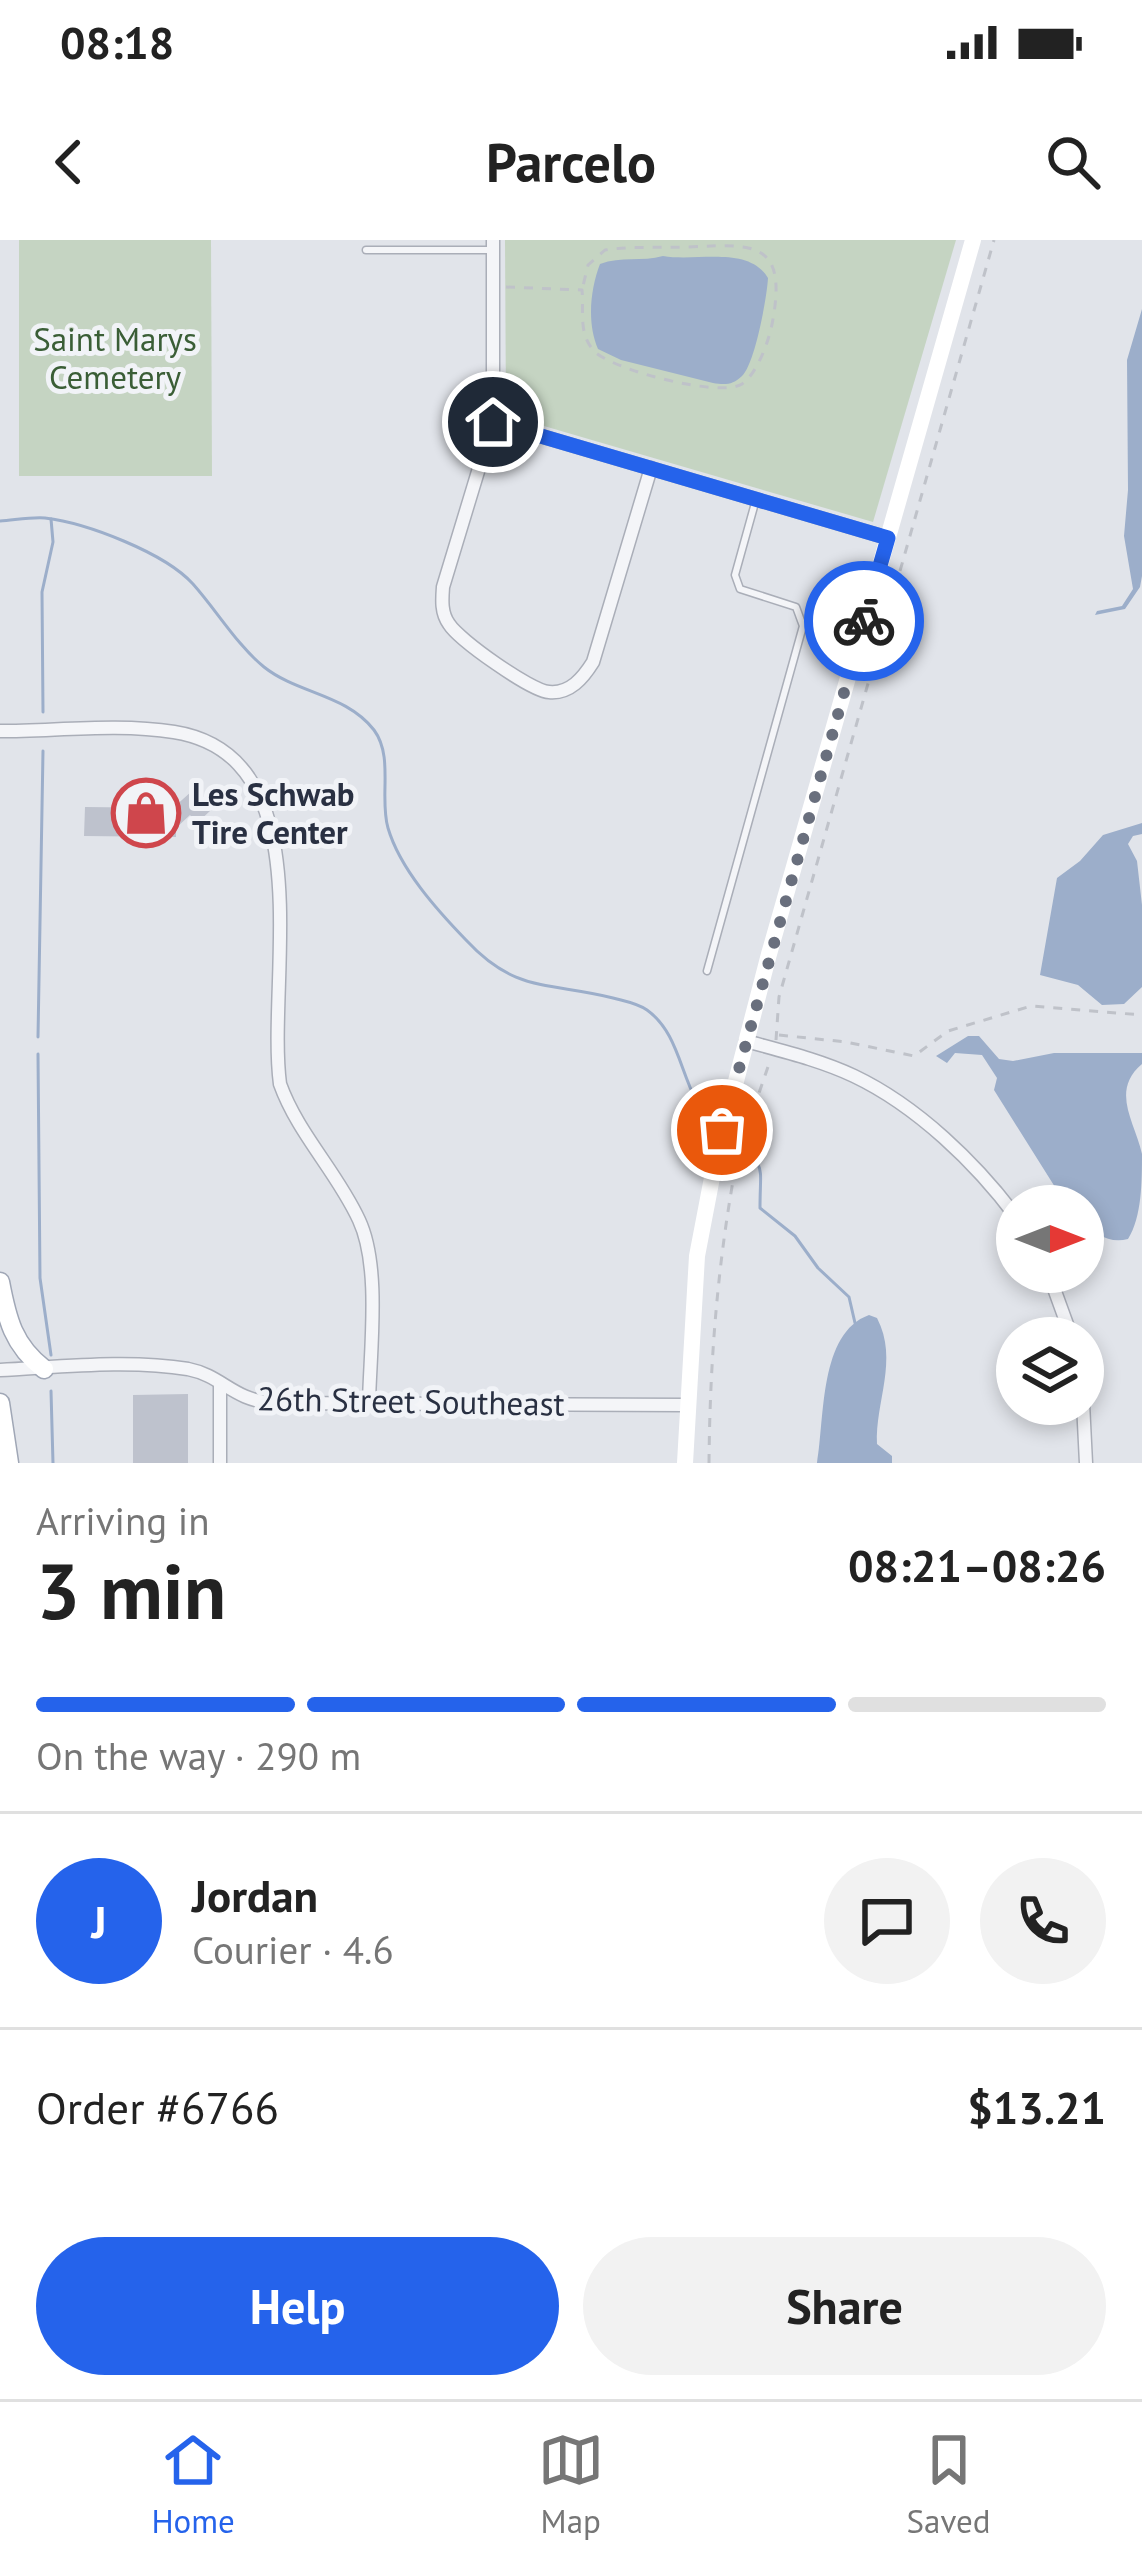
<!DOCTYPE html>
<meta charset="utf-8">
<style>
:root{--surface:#fff;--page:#f2f2f2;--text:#222;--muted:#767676;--line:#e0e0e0;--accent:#2563eb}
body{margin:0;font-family:"PT Sans",sans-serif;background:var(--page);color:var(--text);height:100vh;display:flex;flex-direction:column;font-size:45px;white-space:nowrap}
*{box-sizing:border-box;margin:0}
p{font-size:39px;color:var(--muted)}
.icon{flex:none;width:66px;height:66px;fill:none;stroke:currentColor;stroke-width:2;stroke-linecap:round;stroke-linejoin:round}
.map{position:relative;height:1223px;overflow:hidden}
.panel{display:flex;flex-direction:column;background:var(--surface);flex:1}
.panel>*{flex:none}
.needle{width:78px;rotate:90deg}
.tools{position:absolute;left:996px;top:945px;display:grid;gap:24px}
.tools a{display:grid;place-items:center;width:108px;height:108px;border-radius:50%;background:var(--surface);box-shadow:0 6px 18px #0003;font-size:60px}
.pin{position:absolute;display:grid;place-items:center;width:102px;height:102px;color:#fff;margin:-51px;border:6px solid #fff;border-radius:50%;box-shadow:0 3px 12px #0007}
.courier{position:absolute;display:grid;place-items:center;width:120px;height:120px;margin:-60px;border:9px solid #2563eb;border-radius:50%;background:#fff;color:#222;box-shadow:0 3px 15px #0007}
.overview em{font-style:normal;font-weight:700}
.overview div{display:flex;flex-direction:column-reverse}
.overview{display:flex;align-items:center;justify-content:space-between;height:204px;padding:0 36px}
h1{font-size:78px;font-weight:700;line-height:90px}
.bar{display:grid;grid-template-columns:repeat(4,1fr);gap:18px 12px;align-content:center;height:144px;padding:0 36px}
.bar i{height:15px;border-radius:9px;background:var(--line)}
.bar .current{background:var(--accent)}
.bar p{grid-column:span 4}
.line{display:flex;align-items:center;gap:30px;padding:0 36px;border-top:3px solid var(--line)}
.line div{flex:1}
.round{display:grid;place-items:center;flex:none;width:126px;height:126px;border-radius:63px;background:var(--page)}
.primary-button{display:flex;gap:24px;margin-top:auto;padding:24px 36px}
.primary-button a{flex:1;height:138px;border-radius:72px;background:var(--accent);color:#fff;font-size:48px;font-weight:700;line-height:138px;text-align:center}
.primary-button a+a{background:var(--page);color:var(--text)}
.status{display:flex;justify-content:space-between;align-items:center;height:84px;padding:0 60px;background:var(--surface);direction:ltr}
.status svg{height:33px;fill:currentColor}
header{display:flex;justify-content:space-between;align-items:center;height:156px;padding:0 36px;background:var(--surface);font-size:54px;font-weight:700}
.dock{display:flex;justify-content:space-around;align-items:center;height:168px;border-top:3px solid var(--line);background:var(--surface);font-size:33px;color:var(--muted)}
.dock a{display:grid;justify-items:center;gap:6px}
.dock .current{color:var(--accent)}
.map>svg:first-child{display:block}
</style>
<div class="status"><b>08:18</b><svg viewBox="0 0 49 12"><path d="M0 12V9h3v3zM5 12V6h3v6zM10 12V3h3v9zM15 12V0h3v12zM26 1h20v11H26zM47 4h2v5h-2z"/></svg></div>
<header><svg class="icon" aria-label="back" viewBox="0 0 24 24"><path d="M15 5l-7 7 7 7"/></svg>Parcelo<svg class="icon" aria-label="search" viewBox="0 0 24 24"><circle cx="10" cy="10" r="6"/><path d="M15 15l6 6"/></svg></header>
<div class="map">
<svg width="1142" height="1223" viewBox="0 0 1142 1223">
<rect width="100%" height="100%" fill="#e1e4ea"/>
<g fill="#c5d4c2">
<path d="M 19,0 L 211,0 L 212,236 L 19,236 Z"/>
<path d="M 505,0 L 956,0 L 873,282 L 506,175 Z"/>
</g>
<g fill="#9caeca">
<path d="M 663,16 C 697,22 748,5 768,38 C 767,57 755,124 742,136 C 733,145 725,145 713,143 L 621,120 L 598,109 C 587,84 590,50 600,24 C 621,16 642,22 663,16 Z"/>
<path d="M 1142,69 L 1142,336 L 1140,347 L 1125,369 L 1095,375 L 1097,371 L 1122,366 L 1133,349 L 1124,296 L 1128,250 L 1127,120 Z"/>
<path d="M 1142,583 L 1142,594 L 1133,596 L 1128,604 L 1137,621 L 1142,665 L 1142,747 L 1124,764 L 1102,765 L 1078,745 L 1040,735 L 1057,638 L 1080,621 L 1103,595 Z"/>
<path d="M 968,796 L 979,796 L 999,819 L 1013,821 L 1054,813 L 1142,813 L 1142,824 C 1110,851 1135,882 1142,914 C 1142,941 1142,977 1128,999 C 1109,1004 1095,994 1083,980 L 1083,966 L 1070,966 L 1060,955 L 994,850 L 997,838 L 982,815 L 955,813 L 947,823 L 936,816 Z"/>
<path d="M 869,1075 L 877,1078 C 899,1120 875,1162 877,1204 L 892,1216 L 892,1223 L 817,1223 C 825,1177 819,1093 869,1075 Z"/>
</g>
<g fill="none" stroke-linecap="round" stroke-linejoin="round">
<g stroke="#9caeca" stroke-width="3">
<path d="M 0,281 C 15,280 30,277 45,278 C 87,283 165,313 193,344 C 217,371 237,405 264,427 C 298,454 346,454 374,490 C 394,517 379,558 388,588 C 400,629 437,670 466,700 C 515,753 548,742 613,758 C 624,761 637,763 647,770 C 685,797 680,855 715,885"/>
<path d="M 43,472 L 42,352 L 53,302 L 51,279"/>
<path d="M 38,797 L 43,511"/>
<path d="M 38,814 L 40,1038 L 51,1115"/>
<path d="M 727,896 C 768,930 760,919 760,968 L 795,996 L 818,1028 L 849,1057 L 855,1083"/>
<path d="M 51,1151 L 53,1223"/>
</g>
</g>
<g fill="#bec2cd">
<path d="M 192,551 L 210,571 L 197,583 L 190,575 L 176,588 L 176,597 L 84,596 L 85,567 L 173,568 Z"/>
<path d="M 188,1154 L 188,1223 L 133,1223 L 133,1155 Z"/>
</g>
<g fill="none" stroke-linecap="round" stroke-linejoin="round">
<defs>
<g id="service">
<path d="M 366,10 L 493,10"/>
<path d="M 707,731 L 803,386 L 796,367 L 740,349 L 735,335 L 755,263"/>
</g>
<g id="minor">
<path d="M 493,0 L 493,182 L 443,347 C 442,360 441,373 449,384 C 459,400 531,451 549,452 C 570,454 583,438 593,422 L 651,228"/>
<path d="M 493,182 L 888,298"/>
<path d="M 0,491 C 56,491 118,483 174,492 C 325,516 266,740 280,844 C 298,894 337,932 359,980 C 381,1027 370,1110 369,1163"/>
<path d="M 746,801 C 782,811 820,820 854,836 C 917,866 976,923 1017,978"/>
<path d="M 1048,1032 L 1072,1098"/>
<path d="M 0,1130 C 60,1127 128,1119 188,1129 C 223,1136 232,1160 273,1163 L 686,1165"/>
<path d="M 220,1143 L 220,1223"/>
<path d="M 1083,1163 L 1086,1223"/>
</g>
<g id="primary">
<path d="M 0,1042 C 7,1079 13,1105 44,1129"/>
<path d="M 0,1163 L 9,1223"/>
</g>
</defs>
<use href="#service" stroke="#aaaeb8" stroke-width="9"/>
<use href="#minor" stroke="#aaaeb8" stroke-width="15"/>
<use href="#primary" stroke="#a0a7b6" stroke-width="21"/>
<g stroke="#bfc2c9" stroke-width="3" stroke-dasharray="9 9" stroke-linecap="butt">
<path d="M 506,47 L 582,50 C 584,72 578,93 594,111 C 612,130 720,158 742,144 C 758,133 770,98 773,79 C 787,0 752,4 688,7 C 660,8 632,6 605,10 L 588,25 L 582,50"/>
<path d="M 779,795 L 846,802 L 914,816 L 948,791 L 1031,766 L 1142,775"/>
<path d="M 776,800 L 779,757 L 994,0"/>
<path d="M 709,1223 C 710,1101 721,982 749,863 L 758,856 L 770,821"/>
</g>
<use href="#service" stroke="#f4f5f8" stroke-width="6"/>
<use href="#minor" stroke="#f4f5f8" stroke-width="12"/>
<path stroke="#fff" stroke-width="16" d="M 685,1223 L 697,1016 L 715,922 L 769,714 L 973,0"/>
<use href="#primary" stroke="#fff" stroke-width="18"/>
</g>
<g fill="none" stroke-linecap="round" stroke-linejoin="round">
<path stroke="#696f7d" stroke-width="12" stroke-dasharray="0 21.6" d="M 722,890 L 864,381"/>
<path stroke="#2563eb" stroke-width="15" d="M 493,182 L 888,298 L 864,381"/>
</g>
<defs>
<symbol id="shop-ring" viewBox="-11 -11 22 22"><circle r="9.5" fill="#f1f3f7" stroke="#cf464c" stroke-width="1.5"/><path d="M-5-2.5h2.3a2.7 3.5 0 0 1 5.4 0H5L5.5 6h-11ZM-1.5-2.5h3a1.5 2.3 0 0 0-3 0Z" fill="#cf464c"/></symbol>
</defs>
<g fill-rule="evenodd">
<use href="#shop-ring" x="108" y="535" width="76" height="76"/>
</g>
<g text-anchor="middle" stroke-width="10" stroke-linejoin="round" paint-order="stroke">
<g font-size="33" fill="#3a5e36" stroke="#f1f3f7">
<text x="115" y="111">Saint Marys<tspan x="115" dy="38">Cemetery</tspan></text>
</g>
<g font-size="33" font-weight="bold" fill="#293042" stroke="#f1f3f7" text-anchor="start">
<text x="192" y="566">Les Schwab<tspan x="192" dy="38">Tire Center</tspan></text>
</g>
<g font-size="33" fill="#293042" stroke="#f1f3f7">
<text transform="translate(411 1161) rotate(1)" y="12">26th Street Southeast</text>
</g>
</g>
</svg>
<div class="tools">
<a><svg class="needle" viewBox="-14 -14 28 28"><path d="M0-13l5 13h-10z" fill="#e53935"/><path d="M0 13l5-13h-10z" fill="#767676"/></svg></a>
<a><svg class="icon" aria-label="layers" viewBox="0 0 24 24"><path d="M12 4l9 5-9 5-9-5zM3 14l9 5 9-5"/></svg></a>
</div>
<div class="pin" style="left:722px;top:890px;background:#ea580c"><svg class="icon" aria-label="bag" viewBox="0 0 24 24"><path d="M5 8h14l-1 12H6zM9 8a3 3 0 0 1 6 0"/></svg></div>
<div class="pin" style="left:493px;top:182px;background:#1f2937"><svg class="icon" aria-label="home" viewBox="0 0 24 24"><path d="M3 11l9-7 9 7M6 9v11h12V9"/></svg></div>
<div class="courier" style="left:864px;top:381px"><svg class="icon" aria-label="bike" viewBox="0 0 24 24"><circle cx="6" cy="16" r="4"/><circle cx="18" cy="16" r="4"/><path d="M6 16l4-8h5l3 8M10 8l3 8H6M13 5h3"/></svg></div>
</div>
<section class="panel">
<div class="overview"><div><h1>3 min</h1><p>Arriving in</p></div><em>08:21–08:26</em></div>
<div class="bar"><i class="current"></i><i class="current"></i><i class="current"></i><i></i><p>On the way · 290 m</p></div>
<div class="line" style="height:216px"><b class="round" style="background:var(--accent);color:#fff">J</b><div><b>Jordan</b><p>Courier · 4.6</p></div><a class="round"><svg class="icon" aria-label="chat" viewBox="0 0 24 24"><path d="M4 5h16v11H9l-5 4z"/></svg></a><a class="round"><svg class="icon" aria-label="phone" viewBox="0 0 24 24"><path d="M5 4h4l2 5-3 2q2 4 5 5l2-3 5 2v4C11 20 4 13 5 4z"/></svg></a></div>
<div class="line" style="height:156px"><div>Order #6766</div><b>$13.21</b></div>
<div class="primary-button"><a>Help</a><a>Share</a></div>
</section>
<nav class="dock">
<a class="current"><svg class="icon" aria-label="home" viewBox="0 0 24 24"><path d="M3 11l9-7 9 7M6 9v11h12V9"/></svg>Home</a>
<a><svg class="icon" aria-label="map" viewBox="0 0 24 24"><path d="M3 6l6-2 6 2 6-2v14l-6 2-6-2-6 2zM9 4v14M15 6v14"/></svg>Map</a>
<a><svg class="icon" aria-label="saved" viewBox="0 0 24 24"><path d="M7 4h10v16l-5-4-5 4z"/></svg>Saved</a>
</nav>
